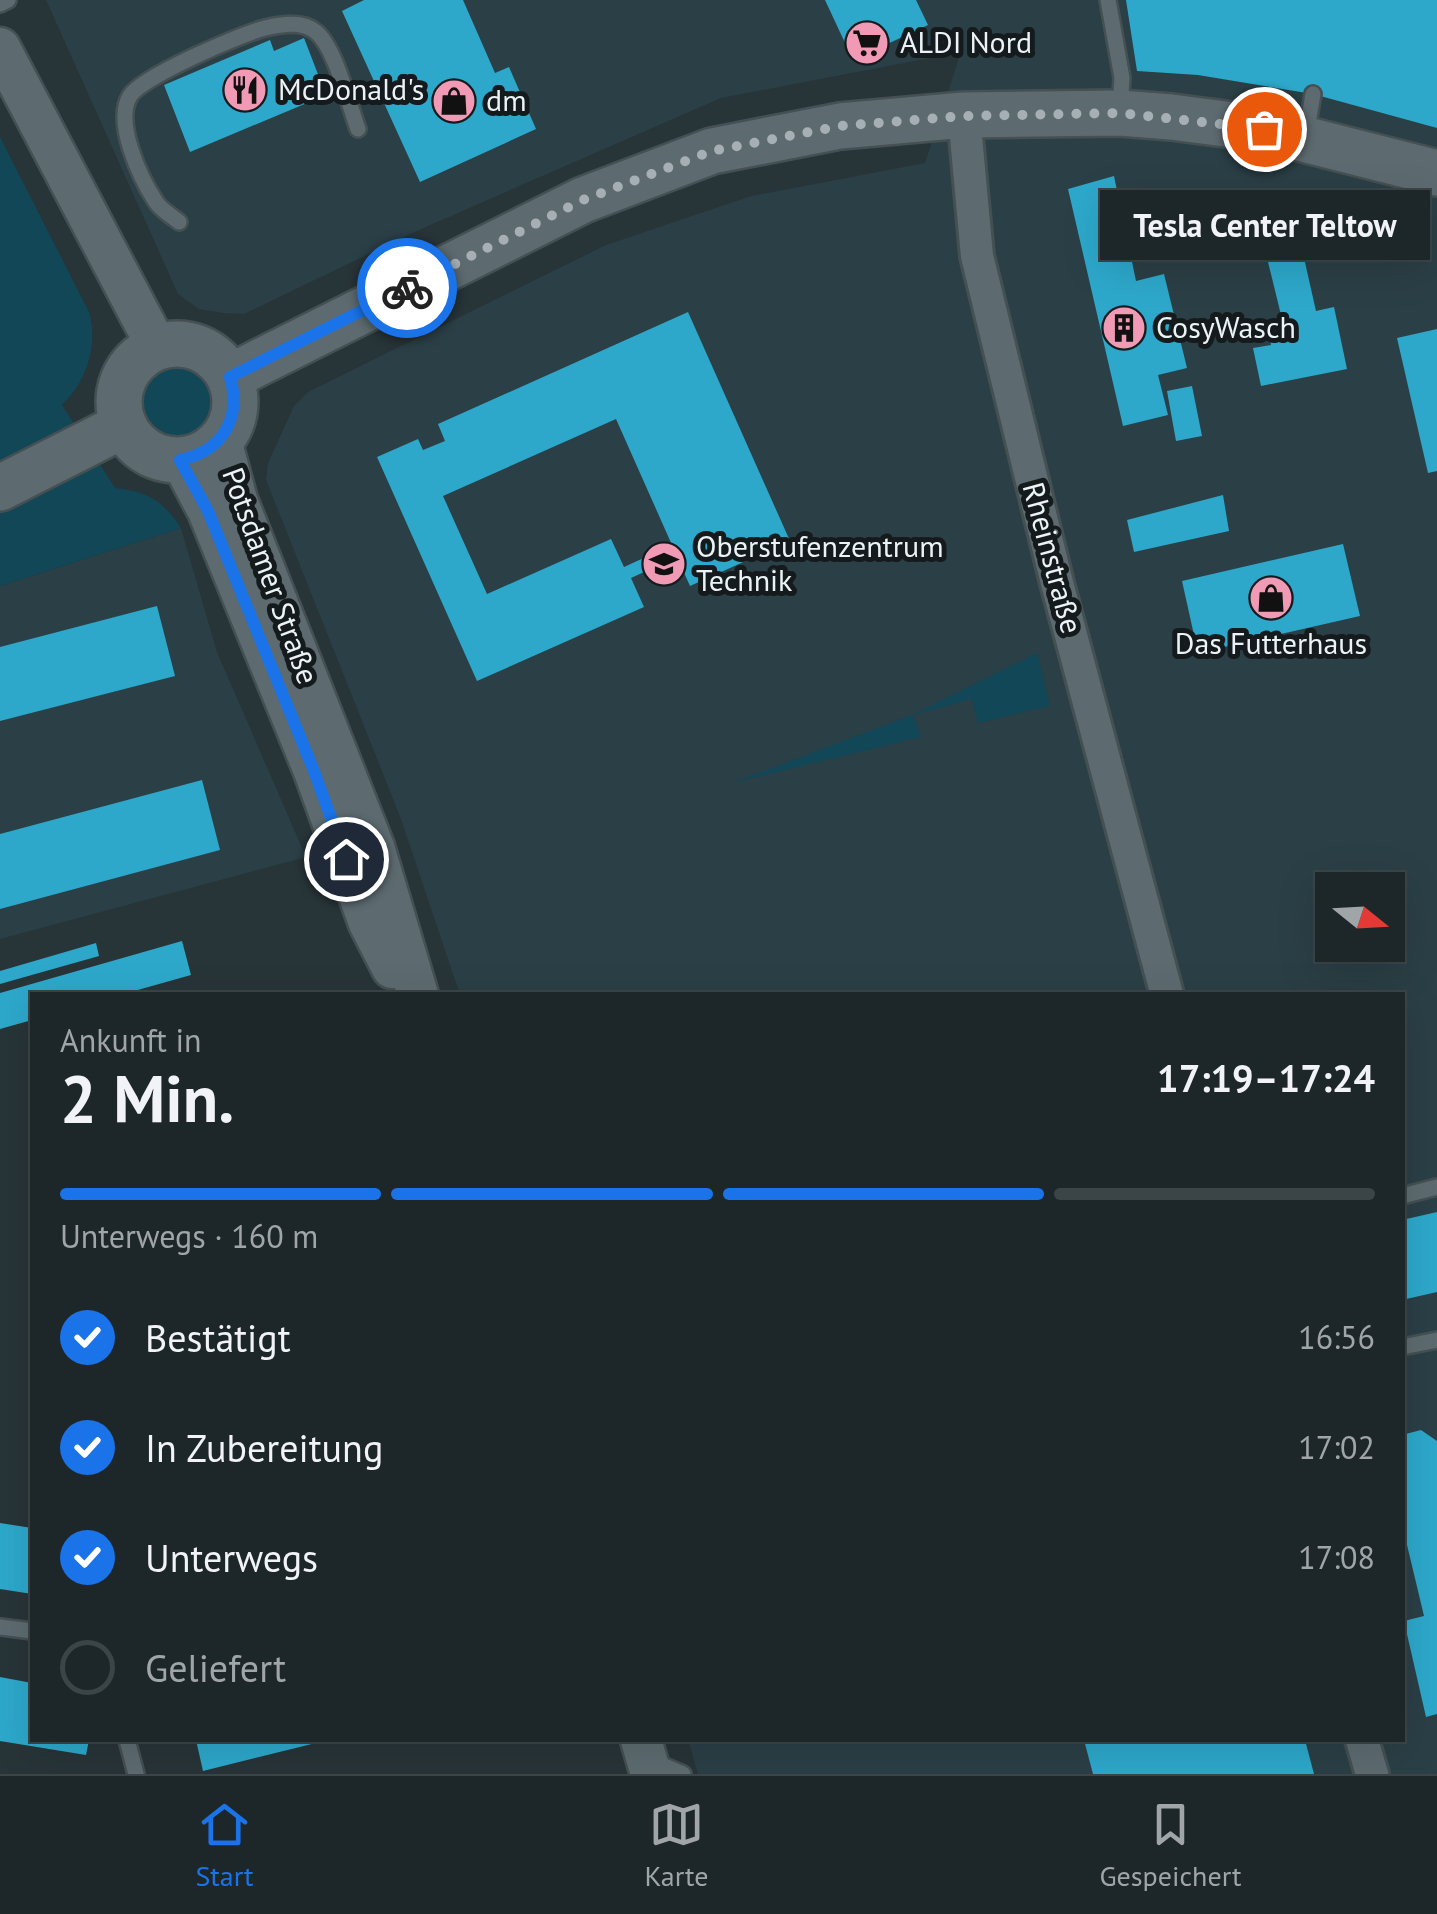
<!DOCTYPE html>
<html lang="de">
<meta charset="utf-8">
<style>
:root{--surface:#1d272a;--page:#252f32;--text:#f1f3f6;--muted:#a0a5a8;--line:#3b4447;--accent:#1a73e8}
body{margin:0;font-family:"PT Sans",sans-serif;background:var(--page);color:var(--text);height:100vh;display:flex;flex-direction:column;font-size:38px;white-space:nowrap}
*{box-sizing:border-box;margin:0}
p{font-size:32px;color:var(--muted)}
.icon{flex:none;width:55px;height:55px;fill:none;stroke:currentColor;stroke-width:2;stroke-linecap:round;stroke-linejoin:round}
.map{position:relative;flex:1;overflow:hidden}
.panel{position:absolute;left:30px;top:992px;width:1375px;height:750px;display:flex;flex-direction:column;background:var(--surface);border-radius:0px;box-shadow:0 10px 40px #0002,0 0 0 2px var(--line)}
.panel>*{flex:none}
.needle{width:65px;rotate:108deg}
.tools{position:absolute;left:1315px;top:872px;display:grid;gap:20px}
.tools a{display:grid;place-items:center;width:90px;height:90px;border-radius:0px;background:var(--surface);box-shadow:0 10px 40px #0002,0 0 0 2px var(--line);font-size:50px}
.pin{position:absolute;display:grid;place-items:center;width:85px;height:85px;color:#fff;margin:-42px;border:5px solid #fff;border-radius:50%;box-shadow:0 2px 10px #0007}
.courier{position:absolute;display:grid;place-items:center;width:100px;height:100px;margin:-50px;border:8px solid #1a73e8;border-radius:50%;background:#fff;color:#222;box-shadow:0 2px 12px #0007}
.bubble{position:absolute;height:70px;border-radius:0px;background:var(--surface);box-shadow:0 10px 40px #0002,0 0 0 2px var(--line);font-size:32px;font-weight:700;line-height:70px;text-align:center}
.head em{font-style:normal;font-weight:700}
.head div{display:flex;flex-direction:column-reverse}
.head{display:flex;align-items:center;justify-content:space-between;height:170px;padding:0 30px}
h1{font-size:65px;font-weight:700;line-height:75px}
.bar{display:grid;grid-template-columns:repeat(4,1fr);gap:15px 10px;align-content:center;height:120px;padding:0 30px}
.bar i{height:12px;border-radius:8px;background:var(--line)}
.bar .on{background:var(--accent)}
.bar p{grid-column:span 4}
ol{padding:0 30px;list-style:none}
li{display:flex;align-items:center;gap:30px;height:110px}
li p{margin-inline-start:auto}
li .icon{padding:10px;border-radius:50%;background:var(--accent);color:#fff;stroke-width:4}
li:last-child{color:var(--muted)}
li i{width:55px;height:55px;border:5px solid var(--line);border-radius:50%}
.dock{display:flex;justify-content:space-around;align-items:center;height:140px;border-top:2px solid var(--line);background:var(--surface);font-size:28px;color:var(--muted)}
.dock a{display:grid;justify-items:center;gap:5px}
.dock .on{color:var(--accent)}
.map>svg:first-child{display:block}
</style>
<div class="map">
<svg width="1437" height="1774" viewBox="0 0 1437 1774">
<rect width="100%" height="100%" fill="#273438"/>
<g fill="#2b3f46" fill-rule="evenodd">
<path d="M 46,0 L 1437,0 L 1437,1774 L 698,1774 L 688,1740 L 1402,1740 L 1402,995 L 460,995 L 401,819 L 266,480 L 268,463 L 294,406 L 308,392 L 606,245 L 751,196 L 925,163 L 961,52 L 721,98 L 412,233 L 244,314 L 222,313 L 199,309 L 178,294 ZM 1332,890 L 1388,890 L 1388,945 L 1332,945 Z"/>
<path d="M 181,528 L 217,652 L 306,857 L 0,939 L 0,586 Z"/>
</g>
<g fill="#114757">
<path d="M 0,137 L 89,312 C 99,345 86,382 62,405 L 115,488 C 149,492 162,500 181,528 L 0,586 Z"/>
<circle cx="178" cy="403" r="36"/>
<path d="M 1037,653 L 1050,706 L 978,723 L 972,699 L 913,715 L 921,737 L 732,783 L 912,715 Z"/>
</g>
<g fill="#2da8cb" fill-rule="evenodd">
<path d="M 364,0 L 463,0 L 495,73 L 509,67 L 536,129 L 420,182 L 342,11 Z"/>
<path d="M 825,0 L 916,0 L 928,25 L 853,60 Z"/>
<path d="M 1126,0 L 1437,0 L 1437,128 L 1313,94 L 1198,75 L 1137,71 Z"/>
<path d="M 304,38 L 326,95 L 190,152 L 164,85 L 270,40 L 274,51 Z"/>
<path d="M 1114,176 L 1136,281 L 1164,274 L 1187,368 L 1158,375 L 1168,415 L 1123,426 L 1068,189 Z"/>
<path d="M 1255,209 L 1295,218 L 1316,311 L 1334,307 L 1347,369 L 1261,386 L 1253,348 L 1271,345 L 1266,323 L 1282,319 Z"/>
<path d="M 688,312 L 790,541 L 690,586 L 677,557 L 631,578 L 644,607 L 477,681 L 377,457 L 418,439 L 423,450 L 445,441 L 438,424 ZM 616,419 L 672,545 L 624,567 L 611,539 L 487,594 L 443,496 Z"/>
<path d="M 1437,329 L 1437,471 L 1428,473 L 1397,338 Z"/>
<path d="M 1192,386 L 1202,436 L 1176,441 L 1167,391 Z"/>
<path d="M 1223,495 L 1229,531 L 1134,552 L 1127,520 Z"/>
<path d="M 1343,544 L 1360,616 L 1198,653 L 1182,581 Z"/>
<path d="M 157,606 L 175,676 L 0,721 L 0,647 Z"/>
<path d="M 202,780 L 220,850 L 0,909 L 0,834 Z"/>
<path d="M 182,941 L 191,975 L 120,995 L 32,995 L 32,1020 L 0,1029 L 0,993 Z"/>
<path d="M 96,943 L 99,956 L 0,984 L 0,971 Z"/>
<path d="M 1437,1212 L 1437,1292 L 1402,1300 L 1402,1220 Z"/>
<path d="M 1421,1430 L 1437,1441 L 1437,1714 L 1426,1717 L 1404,1621 L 1424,1616 L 1402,1524 L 1402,1435 Z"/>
<path d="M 0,1523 L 32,1528 L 32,1594 L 0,1589 Z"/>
<path d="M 0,1677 L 32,1683 L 32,1740 L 89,1740 L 86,1755 L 0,1741 Z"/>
<path d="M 196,1740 L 324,1740 L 324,1741 L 203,1771 Z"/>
<path d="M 1084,1740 L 1305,1740 L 1314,1774 L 1093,1774 Z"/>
</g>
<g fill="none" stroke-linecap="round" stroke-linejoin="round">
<defs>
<g id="service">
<path d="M 1108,0 L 1122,78 L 1120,109"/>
<path d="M 0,4 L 8,0"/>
<path d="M 1306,135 L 1313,94"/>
<path d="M 179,222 C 172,216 161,210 156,202 C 140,178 114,122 130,96 C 141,77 241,34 265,28 C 281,24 304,21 316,32 C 335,47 349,105 358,129"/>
<path d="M 1402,1196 L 1437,1187"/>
<path d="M 1402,1347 L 1437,1340"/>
<path d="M 0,1627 L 32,1631"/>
<path d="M 127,1740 L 136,1774"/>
<path d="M 655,1762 L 683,1774"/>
</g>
<g id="minor">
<path d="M 964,115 L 977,256 L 1057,583 L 1167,995"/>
<path d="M 1362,1740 L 1372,1774"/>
</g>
<g id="tertiary">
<path d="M 0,48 L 157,347"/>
<path d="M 221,440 L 237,500 L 374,847 L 418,995"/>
<path d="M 181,460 L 208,511 L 314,771 L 369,923 L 392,968"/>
<path d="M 641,1740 L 651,1774"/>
</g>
<g id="secondary">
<circle cx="177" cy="402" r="58"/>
<path d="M 230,377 L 583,200 L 712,151 L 840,126 L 964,115 L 1120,113 L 1171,117 L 1264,129 L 1437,173"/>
<path d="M 0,488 L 124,425"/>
</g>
</defs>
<use href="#service" stroke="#455053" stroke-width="20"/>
<use href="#minor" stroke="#455053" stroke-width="38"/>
<use href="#tertiary" stroke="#455053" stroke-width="45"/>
<use href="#secondary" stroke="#455053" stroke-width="50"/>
<use href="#service" stroke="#5d6b70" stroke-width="15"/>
<use href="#minor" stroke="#5d6b70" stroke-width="32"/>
<use href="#tertiary" stroke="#5d6b70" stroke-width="40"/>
<use href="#secondary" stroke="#5d6b70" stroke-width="45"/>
</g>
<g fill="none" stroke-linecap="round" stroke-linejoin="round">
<path stroke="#a6b0b4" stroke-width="10" stroke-dasharray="0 18" d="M 407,288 L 583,200 L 712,151 L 840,126 L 964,116 L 1120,113 L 1264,129"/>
<path stroke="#1a73e8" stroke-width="12" d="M 346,859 L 314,771 L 208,511 L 180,460 C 223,451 242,418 230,377 L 407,288"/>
</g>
<defs>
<symbol id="supermarket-disc" viewBox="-11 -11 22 22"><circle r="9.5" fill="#f09ab6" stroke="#151b1d"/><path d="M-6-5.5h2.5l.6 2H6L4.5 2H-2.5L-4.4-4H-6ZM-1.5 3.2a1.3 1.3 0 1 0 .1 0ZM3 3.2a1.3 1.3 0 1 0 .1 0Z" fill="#111"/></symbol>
<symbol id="restaurant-disc" viewBox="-11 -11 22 22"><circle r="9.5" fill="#f09ab6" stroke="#151b1d"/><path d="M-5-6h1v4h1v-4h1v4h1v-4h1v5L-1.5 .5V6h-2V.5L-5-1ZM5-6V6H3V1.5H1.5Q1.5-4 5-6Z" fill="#111"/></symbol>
<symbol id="shop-disc" viewBox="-11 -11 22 22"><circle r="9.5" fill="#f09ab6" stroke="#151b1d"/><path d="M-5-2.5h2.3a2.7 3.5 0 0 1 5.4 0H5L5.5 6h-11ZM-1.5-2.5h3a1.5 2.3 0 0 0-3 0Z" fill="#111"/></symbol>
<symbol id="building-disc" viewBox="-11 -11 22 22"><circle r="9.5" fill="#f09ab6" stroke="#151b1d"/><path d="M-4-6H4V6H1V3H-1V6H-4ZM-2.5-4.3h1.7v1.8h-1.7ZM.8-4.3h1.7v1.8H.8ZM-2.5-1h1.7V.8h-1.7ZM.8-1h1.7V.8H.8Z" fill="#111"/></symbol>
<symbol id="school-disc" viewBox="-11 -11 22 22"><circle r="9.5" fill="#f09ab6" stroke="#151b1d"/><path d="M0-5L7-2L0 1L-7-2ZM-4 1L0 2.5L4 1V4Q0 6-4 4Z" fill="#111"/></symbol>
</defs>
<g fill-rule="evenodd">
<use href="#supermarket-disc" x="842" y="18" width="50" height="50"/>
<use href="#restaurant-disc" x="220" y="65" width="50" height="50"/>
<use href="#shop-disc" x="429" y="76" width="50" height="50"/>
<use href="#building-disc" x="1099" y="303" width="50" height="50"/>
<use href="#school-disc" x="639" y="539" width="50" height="50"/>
<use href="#shop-disc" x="1246" y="573" width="50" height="50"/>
</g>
<g text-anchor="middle" stroke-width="10" stroke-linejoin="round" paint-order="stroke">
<g font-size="30" fill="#ebf3f6" stroke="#151b1d" text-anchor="start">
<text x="900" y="53">ALDI Nord</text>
<text x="278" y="100">McDonald's</text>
<text x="486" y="111">dm</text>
<text x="1156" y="338">CosyWasch</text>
<text x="696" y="557">Oberstufenzentrum<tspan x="696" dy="34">Technik</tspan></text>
<text x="1271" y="654" text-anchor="middle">Das Futterhaus</text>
</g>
<g font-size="30" fill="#ebf3f6" stroke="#151b1d">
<text transform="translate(1052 558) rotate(75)" y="10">Rheinstraße</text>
<text transform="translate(270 576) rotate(70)" y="10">Potsdamer Straße</text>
</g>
</g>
</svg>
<div class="tools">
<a><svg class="needle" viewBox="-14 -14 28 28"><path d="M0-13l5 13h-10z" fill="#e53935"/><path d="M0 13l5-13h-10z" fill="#a0a5a8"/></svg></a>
</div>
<div class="pin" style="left:1264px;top:129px;background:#ea580c"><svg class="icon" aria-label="bag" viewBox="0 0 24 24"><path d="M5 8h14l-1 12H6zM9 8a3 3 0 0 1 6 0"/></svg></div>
<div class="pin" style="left:346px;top:859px;background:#1f2937"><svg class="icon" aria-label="home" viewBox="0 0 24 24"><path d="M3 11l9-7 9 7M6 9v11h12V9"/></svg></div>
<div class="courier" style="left:407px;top:288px"><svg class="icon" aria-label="bike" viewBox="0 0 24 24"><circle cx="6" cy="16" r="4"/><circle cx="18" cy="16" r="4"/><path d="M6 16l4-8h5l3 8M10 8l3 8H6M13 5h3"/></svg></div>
<div class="bubble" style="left:1100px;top:190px;width:330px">Tesla Center Teltow</div>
<section class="panel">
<div class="head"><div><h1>2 Min.</h1><p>Ankunft in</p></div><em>17:19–17:24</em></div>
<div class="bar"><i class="on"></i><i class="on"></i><i class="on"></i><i></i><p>Unterwegs · 160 m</p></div>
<ol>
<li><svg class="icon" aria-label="check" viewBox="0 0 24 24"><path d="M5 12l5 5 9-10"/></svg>Bestätigt<p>16:56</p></li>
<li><svg class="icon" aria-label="check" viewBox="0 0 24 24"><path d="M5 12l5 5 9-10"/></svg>In Zubereitung<p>17:02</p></li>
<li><svg class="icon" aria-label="check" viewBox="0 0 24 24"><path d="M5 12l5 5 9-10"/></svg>Unterwegs<p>17:08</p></li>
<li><i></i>Geliefert</li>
</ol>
</section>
</div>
<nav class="dock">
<a class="on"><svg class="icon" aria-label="home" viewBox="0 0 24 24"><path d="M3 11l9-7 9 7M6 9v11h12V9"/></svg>Start</a>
<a><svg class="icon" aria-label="map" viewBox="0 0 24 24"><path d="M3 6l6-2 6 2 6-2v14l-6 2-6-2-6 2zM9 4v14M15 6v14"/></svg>Karte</a>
<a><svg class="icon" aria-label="saved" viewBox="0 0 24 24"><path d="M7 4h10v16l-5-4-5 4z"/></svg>Gespeichert</a>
</nav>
